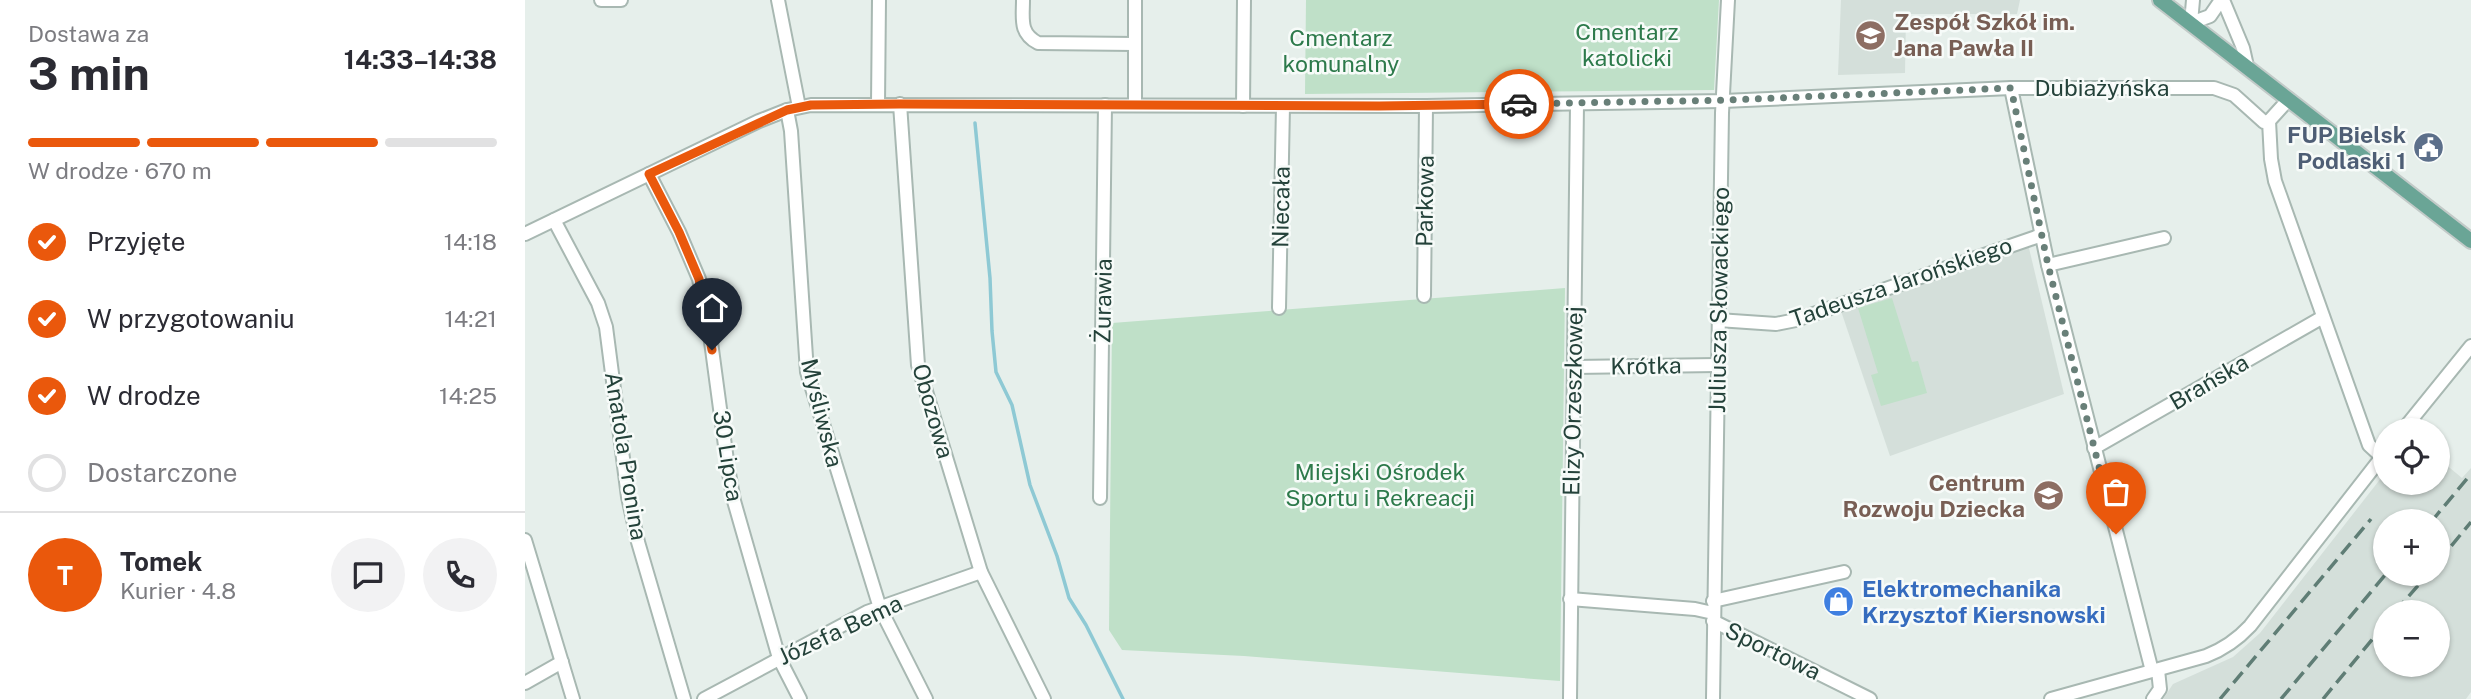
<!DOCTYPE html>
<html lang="pl">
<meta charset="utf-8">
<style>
:root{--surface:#fff;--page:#f2f2f3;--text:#2b2b33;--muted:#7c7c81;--line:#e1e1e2;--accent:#ea580c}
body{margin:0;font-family:"Public Sans",sans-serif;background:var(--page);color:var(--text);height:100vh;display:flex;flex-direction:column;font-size:26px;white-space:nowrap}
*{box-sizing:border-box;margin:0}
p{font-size:23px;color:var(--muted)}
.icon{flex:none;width:38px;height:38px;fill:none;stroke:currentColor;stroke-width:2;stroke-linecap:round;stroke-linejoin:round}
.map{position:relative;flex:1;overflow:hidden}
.sheet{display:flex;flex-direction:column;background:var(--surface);width:525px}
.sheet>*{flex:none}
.buttons{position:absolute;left:1848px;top:418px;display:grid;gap:14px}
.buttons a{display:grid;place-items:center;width:77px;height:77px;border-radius:50%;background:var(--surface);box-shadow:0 2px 5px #0004;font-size:35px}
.pin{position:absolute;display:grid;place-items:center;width:60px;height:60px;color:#fff;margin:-72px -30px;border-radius:50% 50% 50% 0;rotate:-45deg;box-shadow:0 0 7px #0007}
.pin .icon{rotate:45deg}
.courier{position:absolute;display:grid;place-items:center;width:70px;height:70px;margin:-35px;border:5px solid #ea580c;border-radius:50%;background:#fff;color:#222;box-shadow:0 2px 9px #0007}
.head em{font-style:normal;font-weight:700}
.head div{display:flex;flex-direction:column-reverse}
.head{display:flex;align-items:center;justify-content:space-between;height:119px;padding:0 28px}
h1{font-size:46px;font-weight:700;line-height:52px}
.bar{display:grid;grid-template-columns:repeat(4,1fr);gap:10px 7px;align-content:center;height:84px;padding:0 28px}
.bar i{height:9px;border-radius:5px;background:var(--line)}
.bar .active{background:var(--accent)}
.bar p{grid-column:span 4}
.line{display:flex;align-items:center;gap:18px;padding:0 28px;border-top:2px solid var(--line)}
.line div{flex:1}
.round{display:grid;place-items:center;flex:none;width:74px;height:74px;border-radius:37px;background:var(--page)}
ol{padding:0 28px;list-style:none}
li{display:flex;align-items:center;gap:21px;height:77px}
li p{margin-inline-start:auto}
li .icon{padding:7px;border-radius:50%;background:var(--accent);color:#fff;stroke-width:4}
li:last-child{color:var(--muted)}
li i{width:38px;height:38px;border:4px solid var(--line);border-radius:50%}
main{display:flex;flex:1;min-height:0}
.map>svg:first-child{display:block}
</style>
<main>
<section class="sheet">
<div class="head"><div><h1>3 min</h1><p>Dostawa za</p></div><em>14:33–14:38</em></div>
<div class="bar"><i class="active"></i><i class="active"></i><i class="active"></i><i></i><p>W drodze · 670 m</p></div>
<ol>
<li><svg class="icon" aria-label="check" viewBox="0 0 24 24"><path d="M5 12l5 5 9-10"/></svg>Przyjęte<p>14:18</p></li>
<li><svg class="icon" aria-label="check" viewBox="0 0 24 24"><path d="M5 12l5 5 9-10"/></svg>W przygotowaniu<p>14:21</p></li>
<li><svg class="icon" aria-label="check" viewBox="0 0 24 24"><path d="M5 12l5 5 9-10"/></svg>W drodze<p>14:25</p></li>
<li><i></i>Dostarczone</li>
</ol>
<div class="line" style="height:126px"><b class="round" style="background:var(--accent);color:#fff">T</b><div><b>Tomek</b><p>Kurier · 4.8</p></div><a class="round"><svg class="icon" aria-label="chat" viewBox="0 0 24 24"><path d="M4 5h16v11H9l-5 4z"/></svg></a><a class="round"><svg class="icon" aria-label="phone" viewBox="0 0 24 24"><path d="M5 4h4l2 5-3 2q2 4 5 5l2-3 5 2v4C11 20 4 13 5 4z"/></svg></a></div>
</section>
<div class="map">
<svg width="1946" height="699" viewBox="0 0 1946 699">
<rect width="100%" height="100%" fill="#e6efeb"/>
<g fill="#d4dfda" fill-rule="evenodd">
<path d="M 1316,0 L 1495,0 L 1492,14 L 1381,14 L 1380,73 L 1313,75 Z"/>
<path d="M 1503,244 L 1539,394 L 1365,456 L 1315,308 Z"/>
<path d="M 1913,458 L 1937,478 L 1946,468 L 1946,692 L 1941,699 L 1638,699 L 1648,684 L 1708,657 L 1735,633 L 1860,473 L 1860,483 L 1913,483 ZM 1860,522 L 1913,522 L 1913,574 L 1860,574 ZM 1860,612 L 1913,612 L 1913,665 L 1860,665 Z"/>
</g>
<g fill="#bfe0c8">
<path d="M 781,0 L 1194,0 L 1189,90 L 780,94 Z"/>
<path d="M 1040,288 L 1035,681 L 719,656 L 597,650 L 584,630 L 587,323 Z"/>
<path d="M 1367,298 L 1387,362 L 1393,361 L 1402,393 L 1356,406 L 1346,375 L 1353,373 L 1333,308 Z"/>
</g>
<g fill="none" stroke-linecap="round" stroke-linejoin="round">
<path stroke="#8ec9d4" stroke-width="3.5" d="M 450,123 L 465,278 L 467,331 L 471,372 L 487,405 L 505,485 L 532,556 L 544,598 L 561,625 L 598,699"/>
<defs>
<g id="minor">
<path d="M 76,0 L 96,0"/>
<path d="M 253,0 L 274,107"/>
<path d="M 498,0 C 498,19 494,33 513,43 L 610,44"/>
<path d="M 1668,0 L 1666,23 L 1685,16 L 1696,0"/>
<path d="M 1698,0 L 1718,48 L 1722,66"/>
<path d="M 1486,88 L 1523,265 L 1627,671"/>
<path d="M 1764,99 L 1744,121 L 1746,159 L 1750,181 L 1844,445 L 1857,457"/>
<path d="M 353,104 L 354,0"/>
<path d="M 375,104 L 393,365 L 456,572 L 519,699"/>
<path d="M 610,105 L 610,0"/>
<path d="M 718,106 L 719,0"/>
<path d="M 262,110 L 266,131 L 282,372 L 355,608 L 401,699"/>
<path d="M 124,174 L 154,232 L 174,279 L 184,327 L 203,468 L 209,501 L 254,658 L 275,699"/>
<path d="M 29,220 L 73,303 L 81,327 L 103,497 L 113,542 L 159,699"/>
<path d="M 0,234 L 234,121 L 262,110 L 286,105 L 901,106 L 1198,101 L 1486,88 L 1689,88 L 1709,95 L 1739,122 L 1744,121"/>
<path d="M 1523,265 L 1639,238"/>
<path d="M 899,296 L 901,106"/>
<path d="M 754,308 L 758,106"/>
<path d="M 1193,320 L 1251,324 L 1271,320 L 1517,235"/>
<path d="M 1049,367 L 1192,365"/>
<path d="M 1878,430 L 1946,346"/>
<path d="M 1569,448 L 1798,317"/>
<path d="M 575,498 L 580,105"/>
<path d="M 0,540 L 48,699"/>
<path d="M 1045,599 L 1170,609 L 1188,613"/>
<path d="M 1188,601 L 1319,572"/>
<path d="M 1188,621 L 1345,699"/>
<path d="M 0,683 L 37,662"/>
<path d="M 179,699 L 342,612 L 456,572"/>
<path d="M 1045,699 L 1052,104"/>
<path d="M 1188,699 L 1197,113 L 1203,0"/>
<path d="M 1526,699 L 1681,656 C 1699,649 1712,640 1725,626 L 1860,453"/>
<path d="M 1628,699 L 1635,689 L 1633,670"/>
</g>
<path id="major" d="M 1635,0 L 1946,241"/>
</defs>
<use href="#minor" stroke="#a8b8b2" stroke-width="16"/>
<use href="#major" stroke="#c2cac8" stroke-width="18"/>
<use href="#minor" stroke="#fff" stroke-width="12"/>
<use href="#major" stroke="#6aa596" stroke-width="14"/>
<g stroke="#5f7d75" stroke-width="3.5" stroke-dasharray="14 7" stroke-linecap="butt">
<path d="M 1906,522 L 1946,474"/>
<path d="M 1913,562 L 1946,522"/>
<path d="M 1870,612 L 1903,574"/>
<path d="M 1695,699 L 1846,519"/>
<path d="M 1756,699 L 1861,574"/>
<path d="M 1798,699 L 1860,624"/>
</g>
</g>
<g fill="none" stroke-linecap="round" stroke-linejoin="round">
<path stroke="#687f78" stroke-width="7" stroke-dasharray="0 12.6" d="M 994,104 L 1204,100 L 1486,88 L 1523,265 L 1591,534"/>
<path stroke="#ea580c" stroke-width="9" d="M 187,350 L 174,279 L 154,232 L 124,174 L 262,110 L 286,105 L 375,104 L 854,106 L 994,104"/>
</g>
<defs>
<symbol id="school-disc" viewBox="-11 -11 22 22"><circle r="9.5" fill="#8d6e63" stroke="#f7fbf9"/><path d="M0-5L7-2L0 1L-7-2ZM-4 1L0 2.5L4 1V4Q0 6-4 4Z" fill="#fff"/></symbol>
<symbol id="civic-disc" viewBox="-11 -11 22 22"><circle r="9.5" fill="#5c6f8a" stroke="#f7fbf9"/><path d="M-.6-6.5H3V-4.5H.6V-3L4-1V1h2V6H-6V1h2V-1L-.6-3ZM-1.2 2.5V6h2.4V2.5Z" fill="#fff"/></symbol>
<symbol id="shop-disc" viewBox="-11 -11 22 22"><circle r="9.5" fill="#3f7fe0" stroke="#f7fbf9"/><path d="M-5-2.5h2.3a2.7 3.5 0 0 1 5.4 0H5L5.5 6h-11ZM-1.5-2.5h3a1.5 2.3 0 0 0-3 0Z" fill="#fff"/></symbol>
</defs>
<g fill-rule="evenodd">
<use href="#school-disc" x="1328" y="18" width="35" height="35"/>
<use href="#civic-disc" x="1886" y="130" width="35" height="35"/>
<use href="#school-disc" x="1506" y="478" width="35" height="35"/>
<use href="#shop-disc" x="1296" y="584" width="35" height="35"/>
</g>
<g text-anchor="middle" stroke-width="5" stroke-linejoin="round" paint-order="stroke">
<g font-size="23" font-weight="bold" fill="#785e54" stroke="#f7fbf9" text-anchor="start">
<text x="1369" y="30">Zespół Szkół im.<tspan x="1369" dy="26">Jana Pawła II</tspan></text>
<text x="1500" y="491" text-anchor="end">Centrum<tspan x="1500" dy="26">Rozwoju Dziecka</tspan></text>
</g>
<g font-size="23" fill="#2d7a4b" stroke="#f7fbf9">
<text x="1102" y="40">Cmentarz<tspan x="1102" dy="26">katolicki</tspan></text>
<text x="816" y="46">Cmentarz<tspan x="816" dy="26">komunalny</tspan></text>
<text x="855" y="480">Miejski Ośrodek<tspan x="855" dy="26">Sportu i Rekreacji</tspan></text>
</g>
<g font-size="23" fill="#24423a" stroke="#f7fbf9">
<text x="1577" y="96">Dubiażyńska</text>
<text transform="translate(900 201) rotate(-89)" y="8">Parkowa</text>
<text transform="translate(756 207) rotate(-89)" y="8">Niecała</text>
<text transform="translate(1376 282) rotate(-19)" y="8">Tadeusza Jarońskiego</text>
<text transform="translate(1194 300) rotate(-89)" y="8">Juliusza Słowackiego</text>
<text transform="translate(578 301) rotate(-89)" y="8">Żurawia</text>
<text transform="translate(1121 366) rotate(-1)" y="8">Krótka</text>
<text transform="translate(1684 382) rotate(-30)" y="8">Brańska</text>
<text transform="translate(1048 401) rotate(-89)" y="8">Elizy Orzeszkowej</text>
<text transform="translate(408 411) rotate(74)" y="8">Obozowa</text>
<text transform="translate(297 413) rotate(76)" y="8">Myśliwska</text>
<text transform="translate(101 456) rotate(81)" y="8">Anatola Pronina</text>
<text transform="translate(203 456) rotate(81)" y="8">30 Lipca</text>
<text transform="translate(315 630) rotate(-25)" y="8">Józefa Bema</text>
<text transform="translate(1248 651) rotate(26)" y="8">Sportowa</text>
</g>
<g font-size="23" font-weight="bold" fill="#4e5e75" stroke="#f7fbf9" text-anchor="end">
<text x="1881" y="143">FUP Bielsk<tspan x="1881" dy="26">Podlaski 1</tspan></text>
</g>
<g font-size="23" font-weight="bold" fill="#366cbe" stroke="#f7fbf9" text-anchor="start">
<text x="1337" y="597">Elektromechanika<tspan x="1337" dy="26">Krzysztof Kiersnowski</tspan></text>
</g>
</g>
</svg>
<div class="buttons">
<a><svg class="icon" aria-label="locate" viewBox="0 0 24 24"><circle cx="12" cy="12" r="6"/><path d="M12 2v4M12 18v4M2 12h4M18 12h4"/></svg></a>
<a>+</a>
<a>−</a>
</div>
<div class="pin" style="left:1591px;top:534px;background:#ea580c"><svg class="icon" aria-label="bag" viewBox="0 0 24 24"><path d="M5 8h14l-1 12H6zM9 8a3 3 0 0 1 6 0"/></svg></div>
<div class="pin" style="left:187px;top:350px;background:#1f2937"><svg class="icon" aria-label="home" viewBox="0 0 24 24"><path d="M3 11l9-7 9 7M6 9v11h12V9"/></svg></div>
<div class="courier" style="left:994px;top:104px"><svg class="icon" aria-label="car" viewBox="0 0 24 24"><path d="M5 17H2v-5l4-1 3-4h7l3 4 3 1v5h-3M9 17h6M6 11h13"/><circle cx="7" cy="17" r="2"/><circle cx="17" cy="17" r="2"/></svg></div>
</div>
</main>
